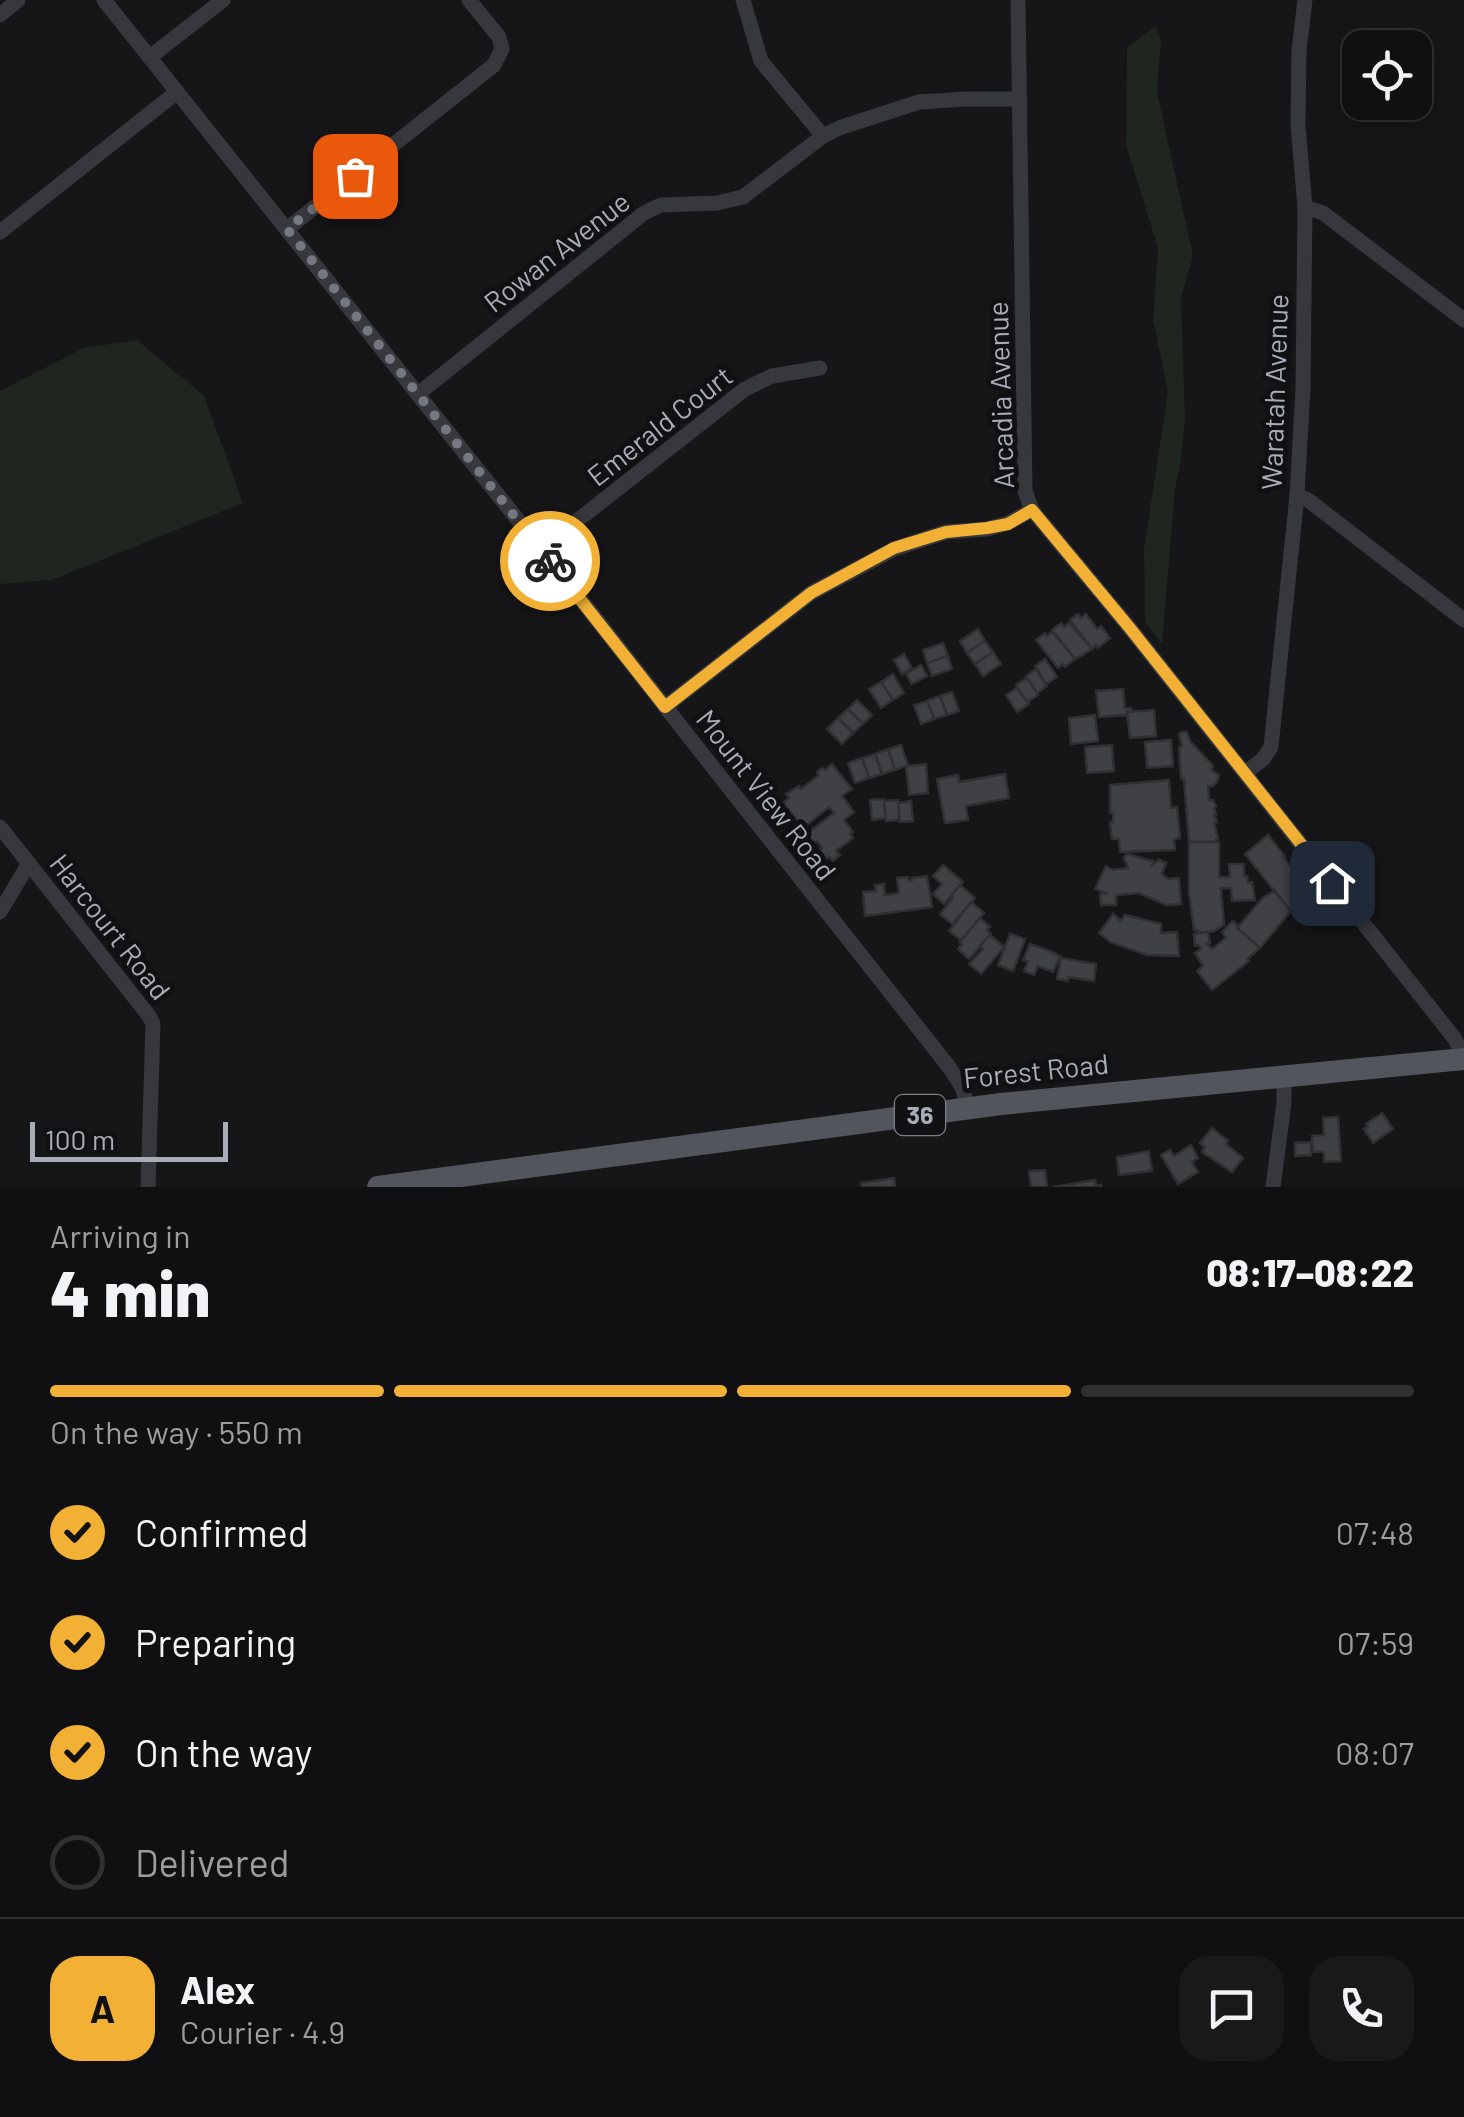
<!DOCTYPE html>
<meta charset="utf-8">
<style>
:root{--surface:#101012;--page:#19191b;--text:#f1f3f6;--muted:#9c9d9f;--line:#303032;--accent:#f2b134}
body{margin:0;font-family:Barlow,sans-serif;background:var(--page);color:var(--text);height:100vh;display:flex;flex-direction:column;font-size:38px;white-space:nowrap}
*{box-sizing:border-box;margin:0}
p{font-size:32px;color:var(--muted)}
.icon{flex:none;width:55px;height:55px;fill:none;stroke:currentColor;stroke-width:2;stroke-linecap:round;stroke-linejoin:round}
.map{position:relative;height:1187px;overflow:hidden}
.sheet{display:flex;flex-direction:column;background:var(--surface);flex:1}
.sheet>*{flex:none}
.fabs{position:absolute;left:1342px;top:30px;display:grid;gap:20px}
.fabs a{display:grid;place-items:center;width:90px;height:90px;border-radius:20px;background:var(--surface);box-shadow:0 5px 25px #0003,0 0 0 2px var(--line);font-size:50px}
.scale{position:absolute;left:30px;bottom:25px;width:198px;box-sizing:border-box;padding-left:10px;border:5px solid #a8adb8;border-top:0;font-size:28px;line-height:35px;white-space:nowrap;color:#a8adb8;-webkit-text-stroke:8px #111113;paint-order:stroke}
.pin{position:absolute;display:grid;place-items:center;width:85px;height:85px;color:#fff;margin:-42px;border-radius:20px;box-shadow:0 5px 15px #0006}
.courier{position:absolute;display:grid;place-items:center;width:100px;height:100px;margin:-50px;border:8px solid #f2b134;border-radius:50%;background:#fff;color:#222;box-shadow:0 2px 12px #0007}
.overview em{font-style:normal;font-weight:800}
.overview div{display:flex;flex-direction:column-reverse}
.overview{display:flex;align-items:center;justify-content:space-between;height:170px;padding:0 50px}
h1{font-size:65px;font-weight:800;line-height:75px}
.bar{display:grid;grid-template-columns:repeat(4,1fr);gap:15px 10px;align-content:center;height:120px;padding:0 50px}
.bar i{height:12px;border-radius:8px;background:var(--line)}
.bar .current{background:var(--accent)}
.bar p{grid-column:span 4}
.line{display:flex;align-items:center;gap:25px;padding:0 50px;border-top:2px solid var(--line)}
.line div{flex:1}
.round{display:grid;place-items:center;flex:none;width:105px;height:105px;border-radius:30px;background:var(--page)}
ol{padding:0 50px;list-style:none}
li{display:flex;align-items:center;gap:30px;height:110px}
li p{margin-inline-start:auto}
li .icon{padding:10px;border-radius:50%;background:var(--accent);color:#111;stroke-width:4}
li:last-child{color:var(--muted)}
li i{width:55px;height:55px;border:5px solid var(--line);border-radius:50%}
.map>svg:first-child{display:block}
</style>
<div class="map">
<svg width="1464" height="1187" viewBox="0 0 1464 1187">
<rect width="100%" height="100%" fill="#161618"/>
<g fill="#1e261f">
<path d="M 1156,26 L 1161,39 L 1157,92 L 1193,256 L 1181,297 L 1185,417 L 1181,459 L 1175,490 L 1162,644 L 1145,622 L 1144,549 L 1168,392 L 1153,320 L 1158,248 L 1126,145 L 1127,48 Z"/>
<path d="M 137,340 L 204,396 L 243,503 L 51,580 L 0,584 L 0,391 L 84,348 Z"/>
</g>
<g fill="#404145" stroke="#303034" stroke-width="2.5">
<path d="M 1078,614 L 1081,618 L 1086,614 L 1097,629 L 1101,626 L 1110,638 L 1098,648 L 1096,645 L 1092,649 L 1070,620 Z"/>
<path d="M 1061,623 L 1064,627 L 1069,623 L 1092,649 L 1075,659 L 1052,630 Z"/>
<path d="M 978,629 L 985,641 L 967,653 L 960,641 Z"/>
<path d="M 1052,632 L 1075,659 L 1065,667 L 1063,664 L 1058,668 L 1036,640 L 1045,633 L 1047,636 Z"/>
<path d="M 985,641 L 993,652 L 975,664 L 967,653 Z"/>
<path d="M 943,643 L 948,656 L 927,663 L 923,650 Z"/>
<path d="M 993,652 L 1001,664 L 983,676 L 975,664 Z"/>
<path d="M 904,654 L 912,668 L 902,674 L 894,660 Z"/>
<path d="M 948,656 L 952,669 L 932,676 L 927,663 Z"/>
<path d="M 1045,659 L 1057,677 L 1046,684 L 1035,666 Z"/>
<path d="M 921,665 L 927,676 L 912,684 L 906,674 Z"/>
<path d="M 1036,669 L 1047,686 L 1037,693 L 1026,676 Z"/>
<path d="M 893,674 L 904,693 L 893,700 L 881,682 Z"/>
<path d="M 1027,678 L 1038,695 L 1027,702 L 1016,685 Z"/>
<path d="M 881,682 L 893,700 L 881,708 L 869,689 Z"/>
<path d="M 1017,688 L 1029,704 L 1017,712 L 1006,695 Z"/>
<path d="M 1123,689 L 1125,708 L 1131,708 L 1132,712 L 1127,712 L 1128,715 L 1099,717 L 1096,691 Z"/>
<path d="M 952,692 L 959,711 L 947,715 L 940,696 Z"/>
<path d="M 940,696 L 947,715 L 934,719 L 927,701 Z"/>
<path d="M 857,700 L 872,715 L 863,724 L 848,709 Z"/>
<path d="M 927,701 L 934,719 L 921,724 L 914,705 Z"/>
<path d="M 848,709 L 863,724 L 853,733 L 838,718 Z"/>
<path d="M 1154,710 L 1156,736 L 1130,738 L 1127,712 Z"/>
<path d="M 1095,715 L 1098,741 L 1071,744 L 1069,718 Z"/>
<path d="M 838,718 L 853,733 L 842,744 L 827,729 Z"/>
<path d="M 1182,732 L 1187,732 L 1190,741 L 1213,766 L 1211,770 L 1219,775 L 1217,782 L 1213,786 L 1208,786 L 1209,800 L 1213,800 L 1216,806 L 1214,808 L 1216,815 L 1214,815 L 1217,822 L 1214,823 L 1218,838 L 1213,842 L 1189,842 L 1184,779 L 1181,779 L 1179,748 L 1182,746 L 1179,734 Z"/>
<path d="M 1171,740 L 1173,766 L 1147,768 L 1145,742 Z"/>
<path d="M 901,745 L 908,765 L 895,770 L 888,749 Z"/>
<path d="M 1112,745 L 1114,771 L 1087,773 L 1085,747 Z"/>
<path d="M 888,749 L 895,770 L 882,774 L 875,754 Z"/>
<path d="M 875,754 L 882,774 L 869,778 L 862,758 Z"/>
<path d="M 862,758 L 869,778 L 855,783 L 848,763 Z"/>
<path d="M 832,764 L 852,789 L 842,796 L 854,812 L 844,820 L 853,832 L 850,834 L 853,838 L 836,851 L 840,855 L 833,861 L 829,857 L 826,859 L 819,851 L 822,848 L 817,841 L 813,844 L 806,834 L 834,813 L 829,807 L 803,828 L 783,803 L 789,798 L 786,794 L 799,786 L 801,789 L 819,775 L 817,772 L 822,768 L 825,770 Z"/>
<path d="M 926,764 L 928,793 L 909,795 L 906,766 Z"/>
<path d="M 1005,774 L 1009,798 L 966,806 L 968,820 L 945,823 L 937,779 L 958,775 L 959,782 Z"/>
<path d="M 1169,780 L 1171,808 L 1177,807 L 1180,838 L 1174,839 L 1175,850 L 1120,852 L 1119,839 L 1112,839 L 1110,822 L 1113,822 L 1113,813 L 1110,813 L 1110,785 Z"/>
<path d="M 884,799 L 886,818 L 872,820 L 870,800 Z"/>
<path d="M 898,800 L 899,820 L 886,821 L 884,801 Z"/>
<path d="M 911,801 L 913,821 L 900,822 L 898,803 Z"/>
<path d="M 1268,835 L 1285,856 L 1283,857 L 1319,900 L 1309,908 L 1306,904 L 1303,906 L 1306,910 L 1296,918 L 1245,854 Z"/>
<path d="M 1189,842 L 1219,842 L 1219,877 L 1230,877 L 1229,864 L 1244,864 L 1244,876 L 1247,876 L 1248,883 L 1252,882 L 1255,900 L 1232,901 L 1231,888 L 1221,888 L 1224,925 L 1214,931 L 1197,933 L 1197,930 L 1194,930 L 1189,893 Z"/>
<path d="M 1127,854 L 1153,861 L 1152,865 L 1159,860 L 1166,863 L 1162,874 L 1168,879 L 1179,878 L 1181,904 L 1166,905 L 1139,893 L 1116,895 L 1116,905 L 1101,905 L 1100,894 L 1106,893 L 1095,889 L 1106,866 L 1113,870 L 1128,868 L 1124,858 Z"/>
<path d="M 943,865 L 963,882 L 944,904 L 933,894 L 942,884 L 933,876 Z"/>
<path d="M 927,876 L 932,907 L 865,916 L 863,892 L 876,891 L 875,885 L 884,884 L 885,895 L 899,893 L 897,878 L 908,877 L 909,881 L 912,880 L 912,878 Z"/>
<path d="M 960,885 L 975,898 L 952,924 L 940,914 L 953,898 L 951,896 Z"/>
<path d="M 1274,891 L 1291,911 L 1260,948 L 1237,928 L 1263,898 Z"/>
<path d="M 971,902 L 984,913 L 961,940 L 949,931 Z"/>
<path d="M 1113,914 L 1121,921 L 1125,915 L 1161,924 L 1161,933 L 1177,932 L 1179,956 L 1147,955 L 1110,942 L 1099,933 Z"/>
<path d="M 980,918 L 990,927 L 987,930 L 991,934 L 969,959 L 958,949 L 962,944 L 960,942 Z"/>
<path d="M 1233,921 L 1238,926 L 1237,928 L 1260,948 L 1247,959 L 1249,961 L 1212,990 L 1197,971 L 1203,966 L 1195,953 L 1201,949 L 1199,945 L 1195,946 L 1194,934 L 1208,932 L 1210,943 L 1207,944 L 1212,949 L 1226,938 L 1222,932 Z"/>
<path d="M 1010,934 L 1025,939 L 1013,971 L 998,965 Z"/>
<path d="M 990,935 L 1004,947 L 981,974 L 969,964 L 983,949 L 980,946 Z"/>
<path d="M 1030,944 L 1055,953 L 1054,954 L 1060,956 L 1053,972 L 1038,966 L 1034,975 L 1024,971 L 1028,962 L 1023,960 Z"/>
<path d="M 1061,958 L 1096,964 L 1094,981 L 1069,977 L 1068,981 L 1057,979 Z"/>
<path d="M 1382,1113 L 1393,1129 L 1373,1143 L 1364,1129 L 1368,1127 L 1366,1124 Z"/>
<path d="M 1338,1117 L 1341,1161 L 1324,1162 L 1324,1152 L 1313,1152 L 1312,1136 L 1324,1135 L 1323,1118 Z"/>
<path d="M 1212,1128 L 1228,1141 L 1226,1144 L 1243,1158 L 1232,1172 L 1202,1152 L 1205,1147 L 1200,1143 Z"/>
<path d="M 1311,1142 L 1311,1155 L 1295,1156 L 1295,1143 Z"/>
<path d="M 1191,1145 L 1198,1158 L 1192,1162 L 1198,1172 L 1178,1184 L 1161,1155 L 1170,1150 L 1174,1156 Z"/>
<path d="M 1149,1151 L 1152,1171 L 1119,1175 L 1117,1157 Z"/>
<path d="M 1045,1170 L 1047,1187 L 1031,1187 L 1029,1171 Z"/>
<path d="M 894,1178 L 895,1187 L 862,1187 L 861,1183 Z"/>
<path d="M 1095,1180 L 1096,1186 L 1101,1185 L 1101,1187 L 1053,1187 Z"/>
</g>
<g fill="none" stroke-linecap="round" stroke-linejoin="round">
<g stroke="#37383d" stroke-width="15">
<path d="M 104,0 L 541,549 L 949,1067 L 962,1087 L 968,1108"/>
<path d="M 743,0 L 761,61 L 823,136"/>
<path d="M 1018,0 L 1025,491 L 1032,510 L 1129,627 L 1455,1039 L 1464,1058"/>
<path d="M 0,15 L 18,0"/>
<path d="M 150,57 L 223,0"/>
<path d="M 1305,207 L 1323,213 L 1464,320"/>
<path d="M 287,229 L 494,65 L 502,49 L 499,37 L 469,0"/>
<path d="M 0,232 L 177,92"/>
<path d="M 418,394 L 644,213 L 661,205 L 717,203 L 743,197 L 823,136 L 839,128 L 919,102 L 966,99 L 1020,99"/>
<path d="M 1297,495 L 1308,500 L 1464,620"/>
<path d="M 541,549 L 745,389 L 772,376 L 820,368"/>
<path d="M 665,707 L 811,593 L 894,549 L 946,532 L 987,529 L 1008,523 L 1032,510"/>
<path d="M 1245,773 L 1263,759 L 1271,747 L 1297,495 L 1303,388 L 1305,207 L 1298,125 L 1299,50 L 1305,0"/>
<path d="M 0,827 L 149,1016 L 153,1024 L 148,1187"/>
<path d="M 0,912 L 29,863"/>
<path d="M 1273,1187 L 1284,1103 L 1284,1076"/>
</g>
<path stroke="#53555c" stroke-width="22" d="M 378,1187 L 1001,1104 L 1464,1059"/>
</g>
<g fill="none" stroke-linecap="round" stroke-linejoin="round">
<path stroke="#757880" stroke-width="10" stroke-dasharray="0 18" d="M 355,176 L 287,229 L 550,561"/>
<path stroke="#f2b134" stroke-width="12" d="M 550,561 L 665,707 L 811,593 L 894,548 L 946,532 L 987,528 L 1008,524 L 1032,510 L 1129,627 L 1332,883"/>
</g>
<g text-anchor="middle" stroke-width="10" stroke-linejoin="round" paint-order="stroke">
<rect fill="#111113" stroke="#7b7e86" stroke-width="2.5" x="895" y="1095" width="50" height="40" rx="8"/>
<g font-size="25" font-weight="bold" fill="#a8adb8">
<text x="920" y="1124">36</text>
</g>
<g font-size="28" fill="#a8adb8" stroke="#111113">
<text transform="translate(557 252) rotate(-38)" y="10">Rowan Avenue</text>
<text transform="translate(1275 392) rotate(-88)" y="10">Waratah Avenue</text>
<text transform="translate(1001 395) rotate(-92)" y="10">Arcadia Avenue</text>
<text transform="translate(660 426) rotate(-38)" y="10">Emerald Court</text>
<text transform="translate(766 795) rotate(52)" y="10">Mount View Road</text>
<text transform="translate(110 927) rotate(52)" y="10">Harcourt Road</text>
<text transform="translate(1036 1071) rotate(-6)" y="10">Forest Road</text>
</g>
</g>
</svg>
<div class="fabs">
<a><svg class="icon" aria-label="locate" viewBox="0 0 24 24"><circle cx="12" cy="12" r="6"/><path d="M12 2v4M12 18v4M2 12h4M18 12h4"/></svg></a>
</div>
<div class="scale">100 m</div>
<div class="pin" style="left:355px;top:176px;background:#ea580c"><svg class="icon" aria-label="bag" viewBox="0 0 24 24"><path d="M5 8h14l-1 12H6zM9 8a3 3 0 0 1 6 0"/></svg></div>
<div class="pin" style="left:1332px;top:883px;background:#1f2937"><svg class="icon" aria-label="home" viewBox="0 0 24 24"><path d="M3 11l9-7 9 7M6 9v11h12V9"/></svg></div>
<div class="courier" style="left:550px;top:561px"><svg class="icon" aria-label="bike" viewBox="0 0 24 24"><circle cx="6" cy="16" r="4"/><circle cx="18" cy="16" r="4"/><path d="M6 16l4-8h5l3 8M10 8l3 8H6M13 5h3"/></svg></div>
</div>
<section class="sheet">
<div class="overview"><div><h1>4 min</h1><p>Arriving in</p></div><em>08:17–08:22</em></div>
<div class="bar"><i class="current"></i><i class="current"></i><i class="current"></i><i></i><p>On the way · 550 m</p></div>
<ol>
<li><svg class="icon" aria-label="check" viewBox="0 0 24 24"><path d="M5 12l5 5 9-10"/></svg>Confirmed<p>07:48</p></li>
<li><svg class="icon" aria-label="check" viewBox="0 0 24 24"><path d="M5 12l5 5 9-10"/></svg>Preparing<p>07:59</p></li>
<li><svg class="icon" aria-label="check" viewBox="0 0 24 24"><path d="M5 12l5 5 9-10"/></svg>On the way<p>08:07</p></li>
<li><i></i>Delivered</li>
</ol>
<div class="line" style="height:180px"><b class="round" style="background:var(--accent);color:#111">A</b><div><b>Alex</b><p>Courier · 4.9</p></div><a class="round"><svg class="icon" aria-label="chat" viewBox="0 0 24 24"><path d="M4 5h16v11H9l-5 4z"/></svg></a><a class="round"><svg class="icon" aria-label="phone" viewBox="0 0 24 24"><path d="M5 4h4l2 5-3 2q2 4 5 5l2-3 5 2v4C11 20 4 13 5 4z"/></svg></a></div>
</section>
